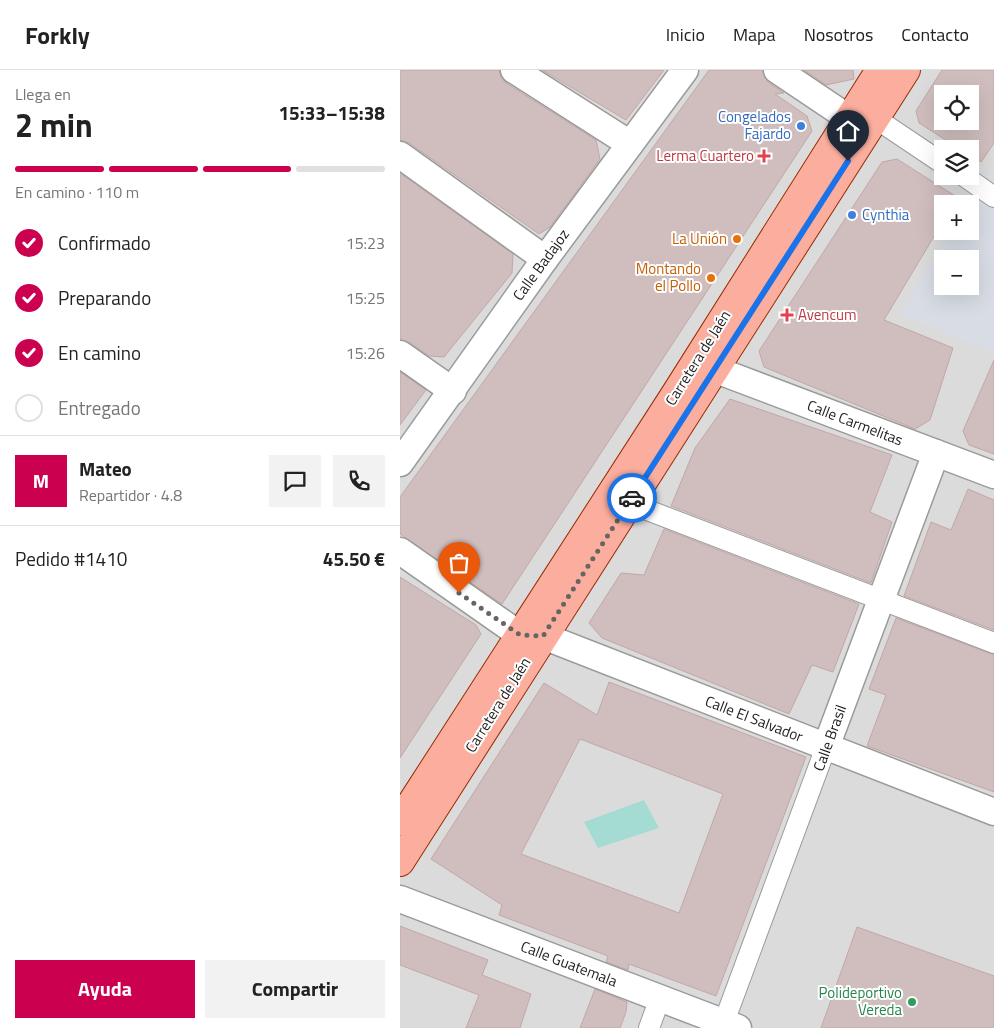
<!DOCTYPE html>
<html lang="es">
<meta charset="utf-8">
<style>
:root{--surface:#fff;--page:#f2f2f2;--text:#222;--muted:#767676;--line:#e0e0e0;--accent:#cb0150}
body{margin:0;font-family:"Titillium Web",sans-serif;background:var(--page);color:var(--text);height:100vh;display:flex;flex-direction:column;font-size:19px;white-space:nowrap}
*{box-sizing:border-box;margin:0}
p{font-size:16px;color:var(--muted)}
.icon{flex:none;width:28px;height:28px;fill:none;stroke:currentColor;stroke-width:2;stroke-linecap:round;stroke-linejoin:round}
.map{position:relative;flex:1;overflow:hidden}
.details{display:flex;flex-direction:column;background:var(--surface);width:400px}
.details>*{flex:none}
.buttons{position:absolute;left:534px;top:15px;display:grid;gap:10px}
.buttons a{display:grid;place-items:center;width:45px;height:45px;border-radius:0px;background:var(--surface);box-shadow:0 5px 20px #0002;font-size:25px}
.pin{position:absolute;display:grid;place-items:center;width:42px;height:42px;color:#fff;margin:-51px -21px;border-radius:50% 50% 50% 0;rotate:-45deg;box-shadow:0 0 5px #0007}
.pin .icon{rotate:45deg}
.courier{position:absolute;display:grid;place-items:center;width:50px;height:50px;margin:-25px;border:4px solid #1a73e8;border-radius:50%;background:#fff;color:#222;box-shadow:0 1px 6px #0007}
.headline em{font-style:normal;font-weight:700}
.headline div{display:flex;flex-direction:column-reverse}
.headline{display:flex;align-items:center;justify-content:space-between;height:85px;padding:0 15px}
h1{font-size:32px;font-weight:700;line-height:38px}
.bar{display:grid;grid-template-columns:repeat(4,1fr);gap:8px 5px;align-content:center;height:60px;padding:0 15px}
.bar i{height:6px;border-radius:4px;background:var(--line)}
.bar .current{background:var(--accent)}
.bar p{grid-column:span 4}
.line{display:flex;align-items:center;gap:12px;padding:0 15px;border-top:1px solid var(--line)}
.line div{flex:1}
.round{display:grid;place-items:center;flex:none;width:52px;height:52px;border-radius:0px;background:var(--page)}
ol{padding:0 15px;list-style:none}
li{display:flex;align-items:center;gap:15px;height:55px}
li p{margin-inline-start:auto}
li .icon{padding:5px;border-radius:50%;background:var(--accent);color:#fff;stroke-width:4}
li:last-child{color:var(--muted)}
li i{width:28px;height:28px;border:2px solid var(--line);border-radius:50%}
.button{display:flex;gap:10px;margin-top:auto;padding:10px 15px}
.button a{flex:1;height:58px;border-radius:0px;background:var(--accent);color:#fff;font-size:20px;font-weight:700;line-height:58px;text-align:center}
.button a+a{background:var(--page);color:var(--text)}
header{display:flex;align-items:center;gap:30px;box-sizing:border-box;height:70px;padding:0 25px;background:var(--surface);border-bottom:1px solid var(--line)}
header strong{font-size:24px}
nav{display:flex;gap:28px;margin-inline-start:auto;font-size:18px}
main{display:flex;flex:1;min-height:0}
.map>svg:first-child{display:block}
</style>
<header>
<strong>Forkly</strong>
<nav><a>Inicio</a><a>Mapa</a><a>Nosotros</a><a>Contacto</a></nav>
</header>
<main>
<section class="details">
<div class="headline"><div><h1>2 min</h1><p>Llega en</p></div><em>15:33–15:38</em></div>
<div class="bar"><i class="current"></i><i class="current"></i><i class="current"></i><i></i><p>En camino · 110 m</p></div>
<ol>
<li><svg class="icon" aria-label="check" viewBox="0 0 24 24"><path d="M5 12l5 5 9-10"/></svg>Confirmado<p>15:23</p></li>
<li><svg class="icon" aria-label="check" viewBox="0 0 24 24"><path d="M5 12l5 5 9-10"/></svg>Preparando<p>15:25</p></li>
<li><svg class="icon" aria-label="check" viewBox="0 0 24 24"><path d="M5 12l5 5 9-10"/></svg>En camino<p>15:26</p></li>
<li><i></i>Entregado</li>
</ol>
<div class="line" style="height:90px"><b class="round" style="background:var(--accent);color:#fff">M</b><div><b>Mateo</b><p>Repartidor · 4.8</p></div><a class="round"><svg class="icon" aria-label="chat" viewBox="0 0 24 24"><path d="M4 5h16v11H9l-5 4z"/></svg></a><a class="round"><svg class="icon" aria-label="phone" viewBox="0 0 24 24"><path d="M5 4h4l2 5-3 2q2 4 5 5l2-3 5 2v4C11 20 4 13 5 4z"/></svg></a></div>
<div class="line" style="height:65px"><div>Pedido #1410</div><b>45.50 €</b></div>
<div class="button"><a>Ayuda</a><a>Compartir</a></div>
</section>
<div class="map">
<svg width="594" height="958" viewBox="0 0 594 958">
<rect width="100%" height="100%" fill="#efe7e4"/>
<path fill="#dcdbdb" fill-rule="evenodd" d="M 0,0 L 594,0 L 594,958 L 0,958 ZM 542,24 L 570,24 L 570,51 L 542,51 ZM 542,79 L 570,79 L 570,106 L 542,106 ZM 542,134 L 570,134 L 570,161 L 542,161 ZM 542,189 L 570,189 L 570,216 L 542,216 Z"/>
<path fill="#d8dde5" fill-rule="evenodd" d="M 594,96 L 594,282 L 501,245 L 551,161 L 570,161 L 570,134 L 568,134 ZM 542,189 L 570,189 L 570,216 L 542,216 Z"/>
<path fill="#a4dcd3" d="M 244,730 L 259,758 L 198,778 L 184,752 Z"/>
<g fill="#cfbebd" stroke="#c1a8a6" fill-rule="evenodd">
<path d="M 0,0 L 99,0 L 101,7 L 106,13 L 196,70 L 200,89 L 150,157 L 139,164 L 9,73 L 0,70 Z"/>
<path d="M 142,0 L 264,0 L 226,50 Z"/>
<path d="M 309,0 L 362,0 L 368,12 L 384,23 L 375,24 L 407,46 L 412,61 L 102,534 L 0,464 L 0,427 Z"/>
<path d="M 404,0 L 453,0 L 454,9 L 426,15 Z"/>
<path d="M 542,0 L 594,0 L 594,73 L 581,92 L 570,85 L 570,79 L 560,79 L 519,53 L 516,41 ZM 542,24 L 570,24 L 570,51 L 542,51 Z"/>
<path d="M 497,89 L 568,134 L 542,134 L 542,153 L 484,250 L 553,278 L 530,350 L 515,359 L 364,297 L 359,281 L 482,92 Z"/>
<path d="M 0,103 L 113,184 L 112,203 L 44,287 L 29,286 L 9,272 L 0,269 Z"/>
<path d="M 594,290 L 594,384 L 569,375 L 563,361 Z"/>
<path d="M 0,302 L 26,320 L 0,355 Z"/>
<path d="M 330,329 L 492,385 L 470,442 L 492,452 L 471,513 L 271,436 L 295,378 Z"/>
<path d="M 568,419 L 594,430 L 594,560 L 504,526 L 531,452 L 551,460 Z"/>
<path d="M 264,459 L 459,534 L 433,602 L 412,595 L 389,644 L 202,568 L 189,553 L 221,503 L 244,505 Z"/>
<path d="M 0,507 L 76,555 L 81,564 L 0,688 Z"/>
<path d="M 496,548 L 594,585 L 594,722 L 467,676 L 486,625 L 469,619 Z"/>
<path d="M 209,612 L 406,687 L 316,926 L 229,894 L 228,900 L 206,892 L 208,886 L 99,845 L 102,835 L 31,789 L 144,613 L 197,645 ZM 180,669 L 323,724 L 279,843 L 121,784 Z"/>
<path d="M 0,856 L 88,890 L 82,905 L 131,924 L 120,958 L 66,958 L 79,925 L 0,895 Z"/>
<path d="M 457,857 L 594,906 L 594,958 L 421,958 Z"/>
<path d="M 195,919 L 227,932 L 226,942 L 220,958 L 180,958 Z"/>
</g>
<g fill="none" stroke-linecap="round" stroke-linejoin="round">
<defs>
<g id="pedestrian">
<path d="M 475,48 L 542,93"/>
<path d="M 564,106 L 594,127"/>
<path d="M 229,433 L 594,573"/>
<path d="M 324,952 L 426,677"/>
<path d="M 249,958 L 260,928"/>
</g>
<g id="minor">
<path d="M 114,0 L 230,74"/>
<path d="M 377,0 L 450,49 L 457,70"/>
<path d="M 0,85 L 145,189"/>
<path d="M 0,284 L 53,321"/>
<path d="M 295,292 L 594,405"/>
<path d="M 0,393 L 145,189 L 285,0"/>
<path d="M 0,481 L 120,565 L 143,566 L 594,742"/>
<path d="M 426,677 L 536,383"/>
<path d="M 0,829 L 338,958"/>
</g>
<g id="primary">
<path d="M 0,751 L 276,323 L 480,0"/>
<path d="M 0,792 L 506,0"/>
</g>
</defs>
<use href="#pedestrian" stroke="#9b9b9b" stroke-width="22"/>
<use href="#minor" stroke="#9b9b9b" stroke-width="29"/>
<use href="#primary" stroke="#972b01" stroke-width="30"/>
<use href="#pedestrian" stroke="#fff" stroke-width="20"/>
<use href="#minor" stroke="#fff" stroke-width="26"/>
<use href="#primary" stroke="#fbae9d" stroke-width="28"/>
</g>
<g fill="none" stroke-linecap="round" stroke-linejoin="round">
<path stroke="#676463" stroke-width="5" stroke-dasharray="0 9" d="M 59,523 L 120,565 L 143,566 L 232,428"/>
<path stroke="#1a73e8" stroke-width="6" d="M 232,428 L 448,91"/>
</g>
<g fill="#3f7fe0" stroke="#fff" stroke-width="2">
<circle cx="401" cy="56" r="5"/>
<circle cx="452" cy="145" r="5"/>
</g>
<g fill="#e0444e" stroke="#fff" stroke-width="2">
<path d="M361.5 78.5h5v5h5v5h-5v5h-5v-5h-5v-5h5z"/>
<path d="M384.5 237.5h5v5h5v5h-5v5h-5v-5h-5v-5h5z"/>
</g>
<g fill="#e8710a" stroke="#fff" stroke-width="2">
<circle cx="337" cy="169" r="5"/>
<circle cx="311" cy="208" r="5"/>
</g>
<circle fill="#2e9e5b" stroke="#fff" stroke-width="2" cx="512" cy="932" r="5"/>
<g text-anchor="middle" stroke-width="4" stroke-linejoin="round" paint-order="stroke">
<g font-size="15" fill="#366cbe" stroke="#fff" text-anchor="end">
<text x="391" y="52">Congelados<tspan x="391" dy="17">Fajardo</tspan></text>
<text x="462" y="150" text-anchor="start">Cynthia</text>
</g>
<g font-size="15" fill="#be3a42" stroke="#fff" text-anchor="end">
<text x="354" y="91">Lerma Cuartero</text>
<text x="398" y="250" text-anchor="start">Avencum</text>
</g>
<g font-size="15" fill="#c56008" stroke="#fff" text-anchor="end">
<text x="327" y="174">La Unión</text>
<text x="301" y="204">Montando<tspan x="301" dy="17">el Pollo</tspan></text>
</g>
<g font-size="15" fill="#1e1e1e" stroke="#fff">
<text transform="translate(141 195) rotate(-54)" y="5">Calle Badajoz</text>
<text transform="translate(298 288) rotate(-58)" y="5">Carretera de Jaén</text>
<text transform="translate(455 353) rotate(21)" y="5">Calle Carmelitas</text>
<text transform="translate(98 635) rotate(-58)" y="5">Carretera de Jaén</text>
<text transform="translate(354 649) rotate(21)" y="5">Calle El Salvador</text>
<text transform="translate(430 668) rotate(-70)" y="5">Calle Brasil</text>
<text transform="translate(169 894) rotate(21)" y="5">Calle Guatemala</text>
</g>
<g font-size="15" fill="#27864d" stroke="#fff" text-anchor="end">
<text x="502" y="928">Polideportivo<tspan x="502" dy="17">Vereda</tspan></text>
</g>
</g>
</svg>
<div class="buttons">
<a><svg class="icon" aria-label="locate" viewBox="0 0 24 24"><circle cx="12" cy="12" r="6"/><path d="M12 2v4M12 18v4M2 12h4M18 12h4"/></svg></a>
<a><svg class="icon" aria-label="layers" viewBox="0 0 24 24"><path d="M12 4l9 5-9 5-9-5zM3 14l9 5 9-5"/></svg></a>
<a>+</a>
<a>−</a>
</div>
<div class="pin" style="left:59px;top:523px;background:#ea580c"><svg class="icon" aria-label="bag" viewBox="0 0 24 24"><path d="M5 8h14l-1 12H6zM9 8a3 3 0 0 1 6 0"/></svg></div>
<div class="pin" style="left:448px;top:91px;background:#1f2937"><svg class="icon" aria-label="home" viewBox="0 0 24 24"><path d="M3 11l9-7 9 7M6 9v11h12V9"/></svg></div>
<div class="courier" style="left:232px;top:428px"><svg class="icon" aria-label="car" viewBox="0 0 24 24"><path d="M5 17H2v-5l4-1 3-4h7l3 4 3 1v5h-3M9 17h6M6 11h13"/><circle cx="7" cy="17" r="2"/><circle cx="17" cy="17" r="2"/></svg></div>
</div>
</main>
